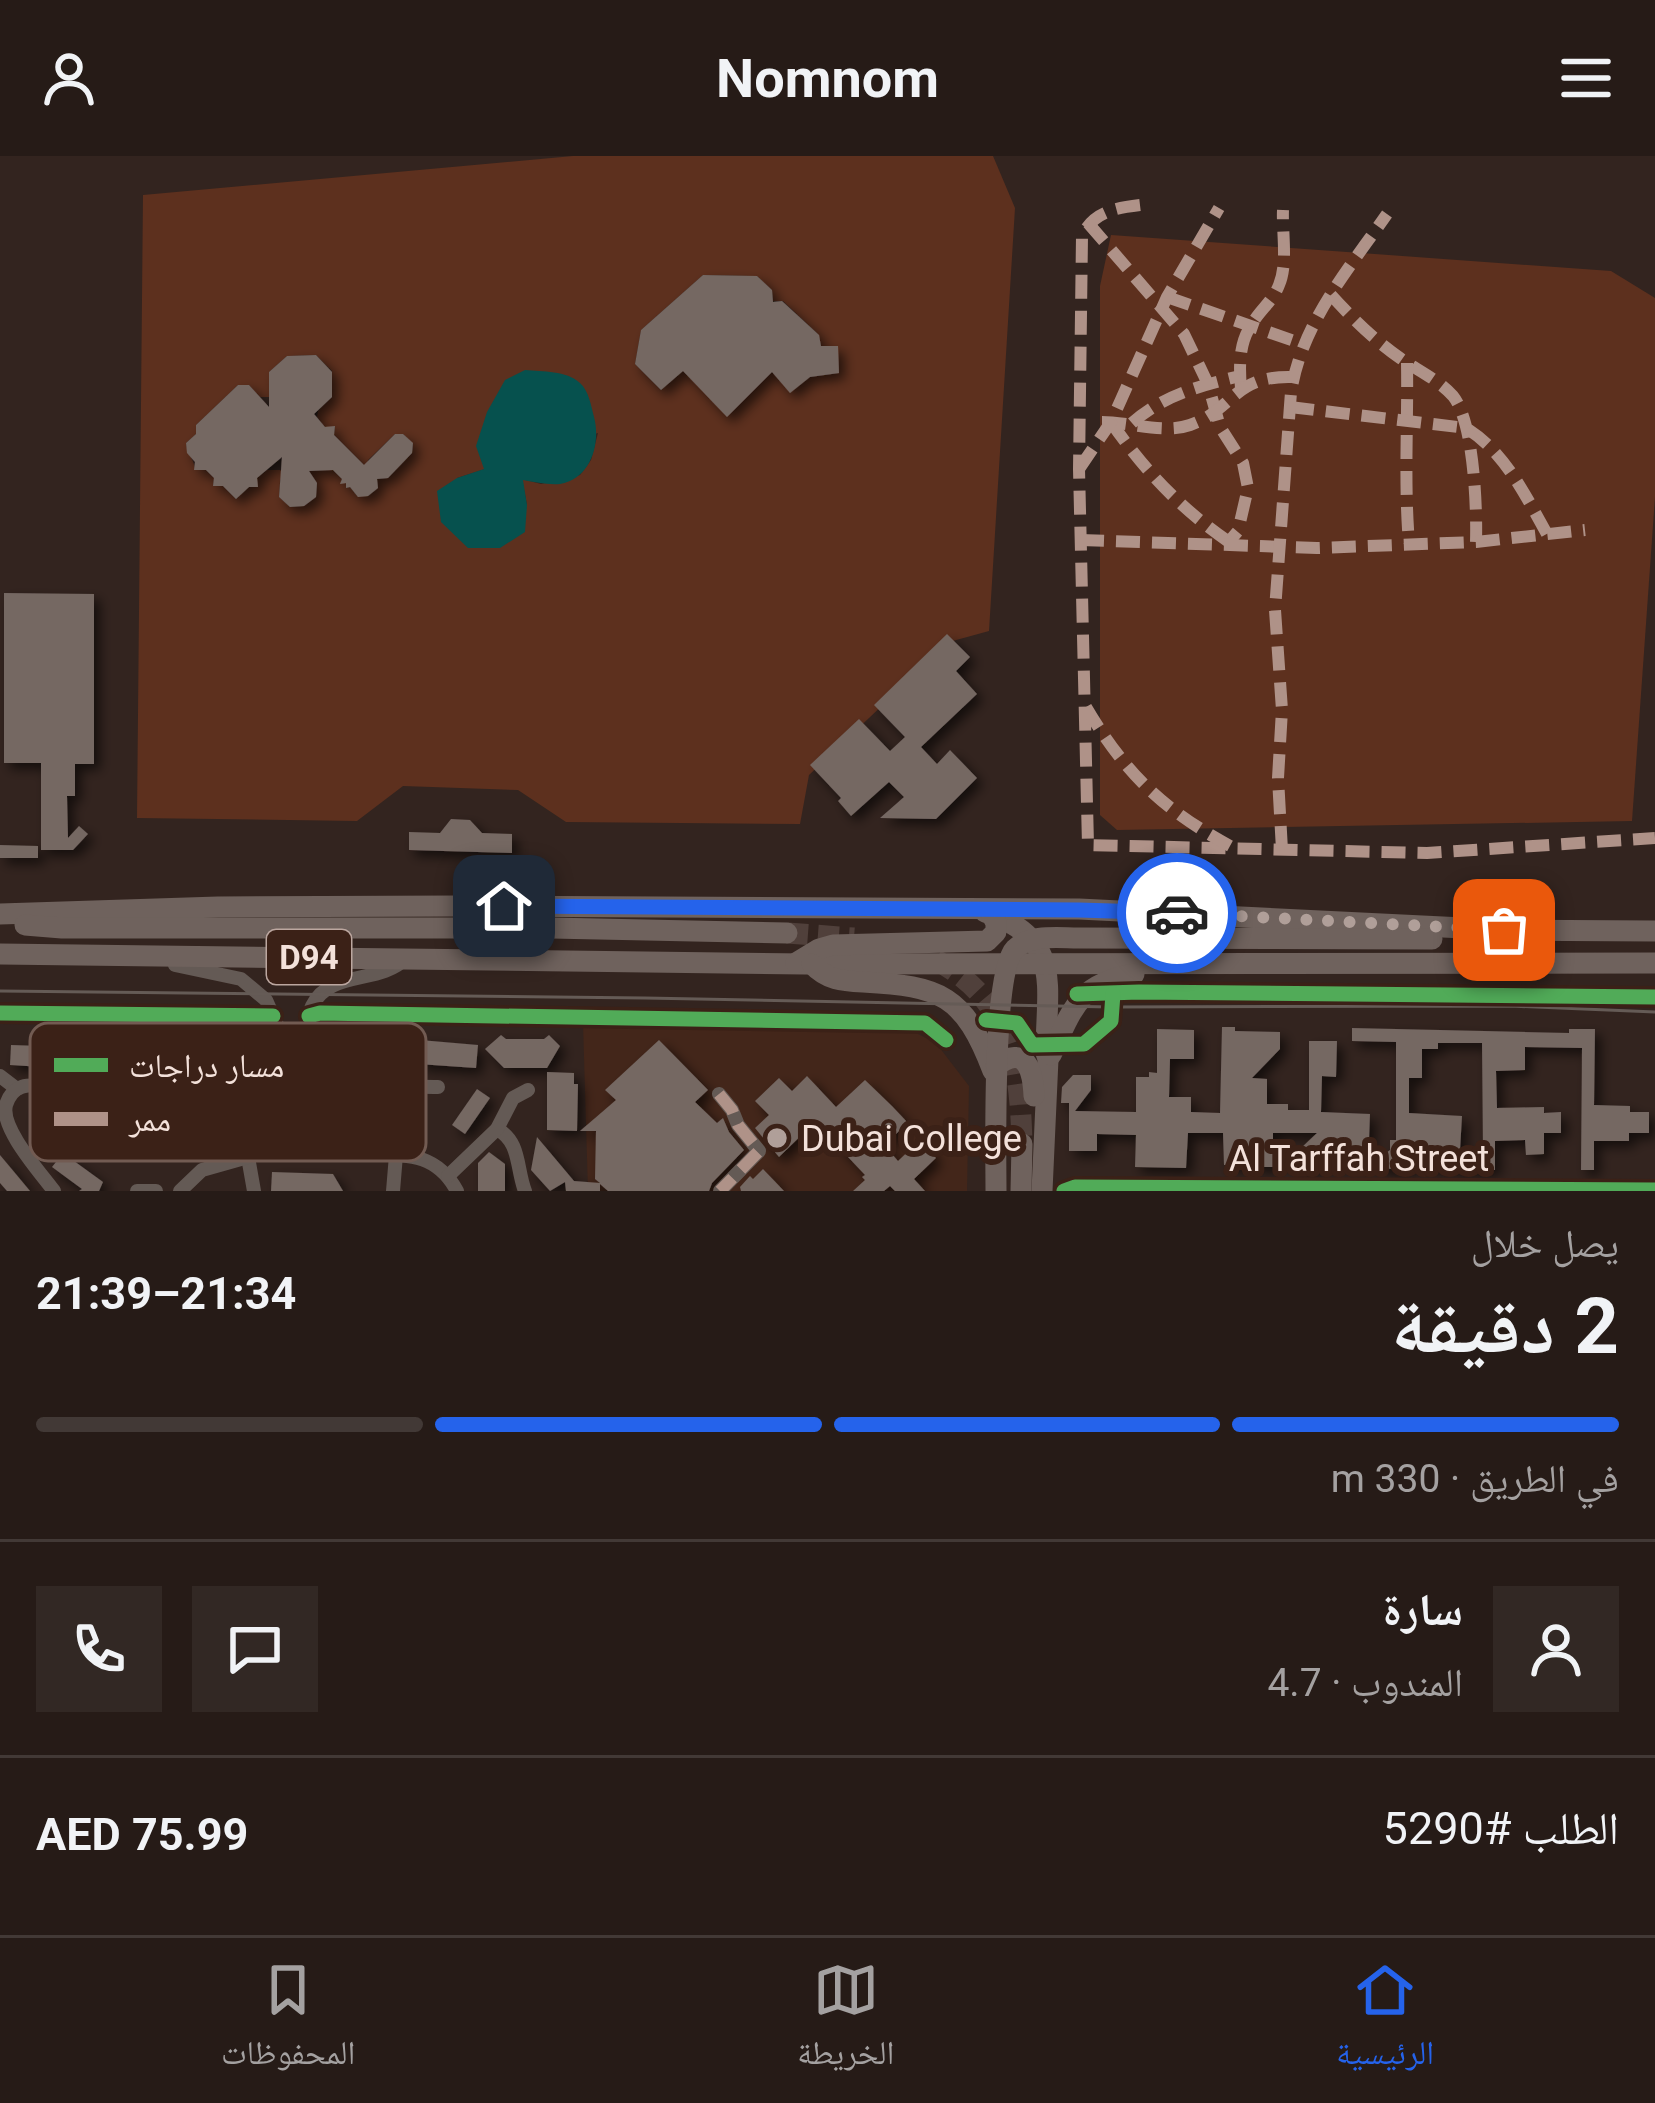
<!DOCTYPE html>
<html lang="ar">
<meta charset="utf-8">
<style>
:root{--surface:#261b17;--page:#322824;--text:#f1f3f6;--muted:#a4a1a1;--line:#423936;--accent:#2563eb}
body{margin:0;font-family:Roboto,"Noto Naskh Arabic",sans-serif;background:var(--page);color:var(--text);direction:rtl;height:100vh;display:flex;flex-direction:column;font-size:45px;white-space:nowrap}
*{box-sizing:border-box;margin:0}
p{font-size:39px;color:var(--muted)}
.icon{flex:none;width:66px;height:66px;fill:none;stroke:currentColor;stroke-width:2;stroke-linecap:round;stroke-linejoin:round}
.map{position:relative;height:1035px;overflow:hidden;direction:ltr}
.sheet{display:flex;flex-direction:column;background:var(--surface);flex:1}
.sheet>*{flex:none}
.pin{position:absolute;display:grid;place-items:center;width:102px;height:102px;color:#fff;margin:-51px;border-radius:24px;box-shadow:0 6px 18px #0006}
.courier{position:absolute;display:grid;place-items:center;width:120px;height:120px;margin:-60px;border:9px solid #2563eb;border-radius:50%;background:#fff;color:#222;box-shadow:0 3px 15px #0007}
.summary em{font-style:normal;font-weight:700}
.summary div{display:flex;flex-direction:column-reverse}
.summary{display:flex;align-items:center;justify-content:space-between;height:204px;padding:0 36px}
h1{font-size:78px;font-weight:700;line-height:90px}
.bar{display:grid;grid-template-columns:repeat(4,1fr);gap:18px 12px;align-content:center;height:144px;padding:0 36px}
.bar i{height:15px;border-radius:9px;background:var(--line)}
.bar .selected{background:var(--accent)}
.bar p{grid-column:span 4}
.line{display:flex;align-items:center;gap:30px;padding:0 36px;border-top:3px solid var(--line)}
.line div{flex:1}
.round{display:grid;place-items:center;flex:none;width:126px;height:126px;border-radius:0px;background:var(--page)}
header{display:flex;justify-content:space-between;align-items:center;height:156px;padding:0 36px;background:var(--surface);font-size:54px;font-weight:700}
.dock{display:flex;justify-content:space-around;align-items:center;height:168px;border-top:3px solid var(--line);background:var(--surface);font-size:33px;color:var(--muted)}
.dock a{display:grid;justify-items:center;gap:6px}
.dock .selected{color:var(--accent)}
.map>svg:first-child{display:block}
</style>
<header><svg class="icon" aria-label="menu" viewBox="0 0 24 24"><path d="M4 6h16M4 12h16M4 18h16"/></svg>Nomnom<svg class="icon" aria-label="person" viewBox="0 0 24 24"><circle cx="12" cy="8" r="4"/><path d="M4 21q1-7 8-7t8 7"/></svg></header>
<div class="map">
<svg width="1655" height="1035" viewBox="0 0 1655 1035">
<defs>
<filter id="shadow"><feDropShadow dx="6" dy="6" stdDeviation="6" flood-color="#0009"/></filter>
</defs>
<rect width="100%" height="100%" fill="#33241f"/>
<path fill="#43261a" d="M 583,867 L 902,870 L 936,887 L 969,930 L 967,1035 L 588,1035 Z"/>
<g fill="#5d301e" fill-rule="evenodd">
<path d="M 573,0 L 993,0 L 1015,52 L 989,475 L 949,486 L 809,619 L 800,668 L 566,666 L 518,634 L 403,630 L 357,665 L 137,662 L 143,39 ZM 703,119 L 757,120 L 772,134 L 773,145 L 783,145 L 818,178 L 821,190 L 837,190 L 838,217 L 810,221 L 790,236 L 772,216 L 727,260 L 683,215 L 661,234 L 635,208 L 641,174 ZM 316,199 L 332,215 L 332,241 L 318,255 L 317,261 L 325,271 L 335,271 L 334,279 L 367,312 L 368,304 L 395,278 L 403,278 L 413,288 L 412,297 L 388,322 L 377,323 L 378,332 L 368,340 L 357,340 L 350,331 L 346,332 L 346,327 L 341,327 L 342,323 L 333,314 L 309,315 L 317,327 L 316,341 L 304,350 L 290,351 L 279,341 L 280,325 L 287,314 L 267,314 L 257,322 L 257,331 L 249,331 L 236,343 L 223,330 L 213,330 L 214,322 L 206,314 L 195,313 C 194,303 187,298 186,287 L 196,278 L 196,269 L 238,229 L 249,229 L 260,241 L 269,241 L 269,216 L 287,200 ZM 598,277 L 591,304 L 580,319 L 541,328 L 522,323 L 527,349 L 457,322 Z"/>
<path d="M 1111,79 L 1611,115 L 1655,142 L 1655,341 L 1632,665 L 1117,674 L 1100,659 L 1100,130 Z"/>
</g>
<path fill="#06514e" d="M 525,214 C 543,216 566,214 580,227 C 589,235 591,250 594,261 C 601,287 591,323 560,328 C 547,329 535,326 523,324 L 527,349 L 525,376 L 500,392 L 468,392 L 441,366 L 437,335 L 457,322 L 484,313 L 476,290 L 487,256 L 505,224 Z"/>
<g fill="#746762" fill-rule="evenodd" filter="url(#shadow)">
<path d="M 703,119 L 757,120 L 772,134 L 773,146 L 782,145 L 819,179 L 821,190 L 838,190 L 839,217 L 810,221 L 790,237 L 772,216 L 727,261 L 683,215 L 661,234 L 635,208 L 641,174 Z"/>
<path d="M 316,199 L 332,216 L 332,241 L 314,258 L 325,271 L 335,270 L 334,279 L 364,309 L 395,278 L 403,278 L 413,287 L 412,297 L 388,322 L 377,323 L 378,332 L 368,340 L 358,341 L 350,331 L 346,332 L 346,327 L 340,328 L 342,323 L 333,314 L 309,315 L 317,327 L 316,341 L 304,350 L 290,351 L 279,341 L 282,301 L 257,322 L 258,331 L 249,331 L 236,343 L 223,330 L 213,330 L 214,322 L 206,314 L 194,314 L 195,306 L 187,297 L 186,287 L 196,278 L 196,269 L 238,229 L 249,229 L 269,251 L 269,216 L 287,200 Z"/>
<path d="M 4,437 L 94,438 L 94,608 L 75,608 L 75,640 L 67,640 L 68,682 L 79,670 L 88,678 L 73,694 L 41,694 L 41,607 L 4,607 Z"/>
<path d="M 947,478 L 970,501 L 956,515 L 977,538 L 921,591 L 937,608 L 950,594 L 977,622 L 936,663 L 880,662 L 904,641 L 889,626 L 851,660 L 838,645 L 841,642 L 810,609 L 859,563 L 890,595 L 905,581 L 874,549 Z"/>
<path d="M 451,663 L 470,664 L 482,677 L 512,678 L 512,697 L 409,694 L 409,676 L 440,677 Z"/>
<path d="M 0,689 L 38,690 L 38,702 L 0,702 Z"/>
<path d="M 1222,871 L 1235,871 L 1235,875 L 1280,876 L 1280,893 L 1252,922 L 1267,923 L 1267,948 L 1288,948 L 1288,954 L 1309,954 L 1309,885 L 1337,885 L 1336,921 L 1322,920 L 1321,956 L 1370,958 L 1368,1009 L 1320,1007 L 1320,1011 L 1307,1011 L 1301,1014 L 1284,1008 L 1317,977 L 1273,977 L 1273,1011 L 1260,1011 L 1260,1008 L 1224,1009 L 1223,977 L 1188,977 L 1186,1012 L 1135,1011 L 1136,979 L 1097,978 L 1097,995 L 1069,995 L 1069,947 L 1061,947 L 1062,931 L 1073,919 L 1091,919 L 1091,934 L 1075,955 L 1136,956 L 1136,921 L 1149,921 L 1149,916 L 1157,917 L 1157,873 L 1194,874 L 1194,903 L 1170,903 L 1169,941 L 1191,941 L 1191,956 L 1220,957 Z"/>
<path d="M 1352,872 L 1569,877 L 1569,873 L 1595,873 L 1594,949 L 1630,950 L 1630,956 L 1649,956 L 1649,977 L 1629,977 L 1629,985 L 1594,985 L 1594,1014 L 1581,1014 L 1582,892 L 1525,891 L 1525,914 L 1496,915 L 1497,952 L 1544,951 L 1544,957 L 1561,956 L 1561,977 L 1544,977 L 1544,998 L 1526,999 L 1525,984 L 1495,985 L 1495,1014 L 1409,1009 L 1409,1012 L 1383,1013 L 1383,1010 L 1369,1009 L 1390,994 L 1390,984 L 1396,984 L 1396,886 L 1352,885 ZM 1438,887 L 1482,887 L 1483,995 L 1460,994 L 1462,960 L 1409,957 L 1409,922 L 1422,922 L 1422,893 L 1438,893 Z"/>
<path d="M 501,879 L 506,883 L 544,883 L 549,879 L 560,890 L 547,912 L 504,912 L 485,893 Z"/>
<path d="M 420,884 L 478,889 L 476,912 L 418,908 Z"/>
<path d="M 659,884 L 708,934 L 695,946 L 717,967 L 723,962 L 729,976 L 744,994 L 712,1027 L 709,1035 L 608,1035 L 600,1028 L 600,1035 L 566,1035 L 565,1026 L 550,1035 L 531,1014 L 537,981 L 574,1025 L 600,1027 L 595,1023 L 596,975 L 580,975 L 616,944 L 605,934 Z"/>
<path d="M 11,889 L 43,890 L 43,911 L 10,909 Z"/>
<path d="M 547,916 L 574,917 L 574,928 L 578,928 L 577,975 L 547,974 Z"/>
<path d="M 807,920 L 836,951 L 865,924 L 892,950 L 908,967 L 884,989 L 898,1005 L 920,984 L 936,1002 L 914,1023 L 925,1035 L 895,1035 L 890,1030 L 884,1035 L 853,1035 L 865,1024 L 862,1021 L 865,1019 L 815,966 L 779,1001 L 755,972 L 769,959 L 755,945 L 779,922 L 792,935 Z"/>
<path d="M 477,933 L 490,942 L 465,978 L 452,969 Z"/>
<path d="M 32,947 L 78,952 L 76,975 L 29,970 Z"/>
<path d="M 489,996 L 505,1008 L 505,1035 L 478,1035 L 478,1007 Z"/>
<path d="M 63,997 L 103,1026 L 99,1035 L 79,1035 L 82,1033 L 52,1011 Z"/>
<path d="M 0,999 L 30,1035 L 7,1035 L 0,1027 Z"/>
<path d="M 763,1013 L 784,1035 L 741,1035 L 740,1031 L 750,1020 L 753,1023 Z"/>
<path d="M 272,1016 L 333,1018 L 343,1035 L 271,1035 Z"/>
</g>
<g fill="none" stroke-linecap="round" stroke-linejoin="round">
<g stroke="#50403b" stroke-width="21" stroke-dasharray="21 10" stroke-linecap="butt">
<path d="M 787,777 L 854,782"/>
<path d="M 936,804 C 1012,846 1020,910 1022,988"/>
</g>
<g stroke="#645a55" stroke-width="14">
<path d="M 175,809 L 241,823 L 266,844 L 282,880 L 294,884 L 305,879 C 309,869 308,859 312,850 C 330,813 380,829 406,802"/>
<path d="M 286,883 L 287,971"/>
<path d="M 187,912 C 187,892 199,894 199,879"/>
<path d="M 101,914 L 105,889"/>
<path d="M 0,920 L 17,933"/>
<path d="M 170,936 L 172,918"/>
<path d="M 214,938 L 232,937 L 264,927"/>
<path d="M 719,938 L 732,954 L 738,969 L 759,995 L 720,1035"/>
<path d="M 89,948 L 92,916"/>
<circle cx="292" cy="982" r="11"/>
<path d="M 297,971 L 298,883"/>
<path d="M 497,973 C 521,986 516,1012 525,1035"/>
<path d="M 303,984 C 319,990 335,995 352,997 C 395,1001 433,990 457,1035"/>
<path d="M 348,997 C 359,923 371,931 438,931"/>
<path d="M 248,1001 L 254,1035"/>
<path d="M 448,1020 L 497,973 L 513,942 L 528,934"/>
<path d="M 54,1035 C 40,1016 0,972 6,949 C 16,916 48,936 70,928 C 79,925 85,917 94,915 C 108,912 125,922 139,923 C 161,924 193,902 208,921 C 224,939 207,964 206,984 C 205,993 210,1001 214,1010"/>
<path d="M 137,1035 L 156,1035"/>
<path d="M 180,1035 L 202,1014 L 248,1001 L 280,984"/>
<path d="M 393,1035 L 396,999"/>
<path d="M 1064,1035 L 1075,1031 L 1655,1034"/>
</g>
<g stroke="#6f625d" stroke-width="21">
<path d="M 985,756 C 1064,782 1046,830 1046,897 L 1048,903 L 1042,1035"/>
<path d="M 0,758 L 218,751 L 457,750 L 1079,753 L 1504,774 L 1655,775"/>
<path d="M 25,769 L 62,772 L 551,772 L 787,777"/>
<path d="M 0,798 L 805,808 L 1655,807"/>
<path d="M 796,807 L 819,793 L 833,789 L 987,785 L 996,776 L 996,767 L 991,757"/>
<path d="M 812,808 C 827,824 842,825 863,826 C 941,830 964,839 993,915"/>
<path d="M 1051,899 C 1072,853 1079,827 1134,818"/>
<path d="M 996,910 C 1026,887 1033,915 1034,940"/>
<path d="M 996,1035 C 996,995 992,816 1015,793 C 1030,778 1058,782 1078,782 L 1432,783"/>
<path d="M 1021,1035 L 1022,988"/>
</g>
<path stroke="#655b56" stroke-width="3" d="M 0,835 L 645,842 L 1111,851 L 1511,850 L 1655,856"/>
<g stroke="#af9288" stroke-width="12" stroke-dasharray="24 12" stroke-linecap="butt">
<path d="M 1140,49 C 1115,52 1093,56 1082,80 L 1079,313 L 1088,689 L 1427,697 L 1655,682"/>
<path d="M 1088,67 L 1184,178 L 1208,228 L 1220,271 L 1243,307 L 1248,332 L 1238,375 L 1227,388"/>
<path d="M 1331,139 C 1352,162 1374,184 1400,202 C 1417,214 1439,224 1453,240 C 1474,266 1477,352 1476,386"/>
<path d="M 1167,141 L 1303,188"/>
<path d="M 1407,207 C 1408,268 1404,326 1409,387"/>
<path d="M 1241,232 C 1239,210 1239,186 1252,168 C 1260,154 1273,145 1279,129 C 1288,108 1282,77 1283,54"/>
<path d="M 1290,251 L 1466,272 C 1505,296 1525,339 1547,378"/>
<path d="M 1102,266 C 1129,266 1165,278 1190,269 C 1234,254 1233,219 1293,221"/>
<path d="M 1111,266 C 1144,314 1181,353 1229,386"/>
<path d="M 1132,267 C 1164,239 1199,230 1240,220"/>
<path d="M 1079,313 L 1111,266 L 1167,141 L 1219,52"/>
<path d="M 1080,384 L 1317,392 L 1476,386 L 1585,374"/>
<path d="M 1086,551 C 1125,617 1162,653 1230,690"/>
<path d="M 1282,694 L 1278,622 L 1282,554 L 1275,454 L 1291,236 C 1302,167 1348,114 1387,58"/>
<path d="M 719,938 L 732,954 L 738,969 L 759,995 L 720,1035"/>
</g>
<defs>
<g id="cycleway">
<path d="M 1077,838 L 1139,836 L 1655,841"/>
<path d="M 0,857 L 273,860"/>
<path d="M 309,860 L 320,857 L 925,867 L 946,884"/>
<path d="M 986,864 L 1017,867 L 1032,889 L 1084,888 L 1111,865 L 1113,838"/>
<path d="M 1064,1035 L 1075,1031 L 1655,1034"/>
</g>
</defs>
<use href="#cycleway" stroke="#3b2117" stroke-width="22"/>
<use href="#cycleway" stroke="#51ab58" stroke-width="15"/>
</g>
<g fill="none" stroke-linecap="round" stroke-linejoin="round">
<path stroke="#b09f99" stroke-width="12" stroke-dasharray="0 21.6" d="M 1177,757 L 1504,774"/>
<path stroke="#2563eb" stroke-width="15" d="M 504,750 L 1079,754 L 1177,757"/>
</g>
<circle fill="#b09f99" stroke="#3b2117" stroke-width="4.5" cx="777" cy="982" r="12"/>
<g text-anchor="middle" stroke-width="12" stroke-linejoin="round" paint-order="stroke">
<rect fill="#3b2117" stroke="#bca7a0" stroke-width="3" x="267" y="774" width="84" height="54" rx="9"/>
<g font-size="33" font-weight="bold" fill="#f3e1da">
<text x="309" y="813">D94</text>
</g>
<g font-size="36" fill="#f3e1da" stroke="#3b2117" text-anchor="start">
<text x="801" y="995">Dubai College</text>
</g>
<g font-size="36" fill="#f3e1da" stroke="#3b2117">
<text x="1359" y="1015">Al Tarffah Street</text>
</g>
</g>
<rect x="30" y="867" width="396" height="138" rx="18" fill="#3b2117" stroke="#725b52" stroke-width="3"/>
<rect x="54" y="902" width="54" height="14" fill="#51ab58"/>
<rect x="54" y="956" width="54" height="14" fill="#af9288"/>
<g font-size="33" fill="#f3e1da">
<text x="129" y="921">مسار دراجات</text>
<text x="129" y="975">ممر</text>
</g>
</svg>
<div class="pin" style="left:1504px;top:774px;background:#ea580c"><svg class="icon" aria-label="bag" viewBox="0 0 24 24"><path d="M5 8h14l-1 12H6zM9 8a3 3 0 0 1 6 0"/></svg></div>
<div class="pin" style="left:504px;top:750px;background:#1f2937"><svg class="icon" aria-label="home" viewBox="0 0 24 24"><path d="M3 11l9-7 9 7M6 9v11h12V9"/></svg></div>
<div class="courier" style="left:1177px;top:757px"><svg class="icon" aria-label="car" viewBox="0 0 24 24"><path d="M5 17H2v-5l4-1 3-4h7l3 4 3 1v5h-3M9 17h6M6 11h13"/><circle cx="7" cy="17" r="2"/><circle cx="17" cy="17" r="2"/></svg></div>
</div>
<section class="sheet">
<div class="summary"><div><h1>2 دقيقة</h1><p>يصل خلال</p></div><em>21:34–21:39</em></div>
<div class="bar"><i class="selected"></i><i class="selected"></i><i class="selected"></i><i></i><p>في الطريق · 330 m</p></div>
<div class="line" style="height:216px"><a class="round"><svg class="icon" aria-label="person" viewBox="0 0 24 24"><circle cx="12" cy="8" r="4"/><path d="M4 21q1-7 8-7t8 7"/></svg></a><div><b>سارة</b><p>المندوب · 4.7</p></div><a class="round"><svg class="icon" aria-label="chat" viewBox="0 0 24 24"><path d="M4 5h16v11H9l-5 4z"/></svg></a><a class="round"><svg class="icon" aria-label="phone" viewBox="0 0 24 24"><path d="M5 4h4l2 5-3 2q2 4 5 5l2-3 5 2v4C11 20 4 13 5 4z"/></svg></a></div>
<div class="line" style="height:156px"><div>الطلب #5290</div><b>AED 75.99</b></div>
</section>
<nav class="dock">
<a class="selected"><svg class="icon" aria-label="home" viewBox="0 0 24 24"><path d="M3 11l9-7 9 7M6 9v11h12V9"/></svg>الرئيسية</a>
<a><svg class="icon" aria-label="map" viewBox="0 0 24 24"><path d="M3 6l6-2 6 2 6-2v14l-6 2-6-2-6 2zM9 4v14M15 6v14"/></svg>الخريطة</a>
<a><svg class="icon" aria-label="saved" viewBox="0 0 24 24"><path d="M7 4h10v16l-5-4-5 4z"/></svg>المحفوظات</a>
</nav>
